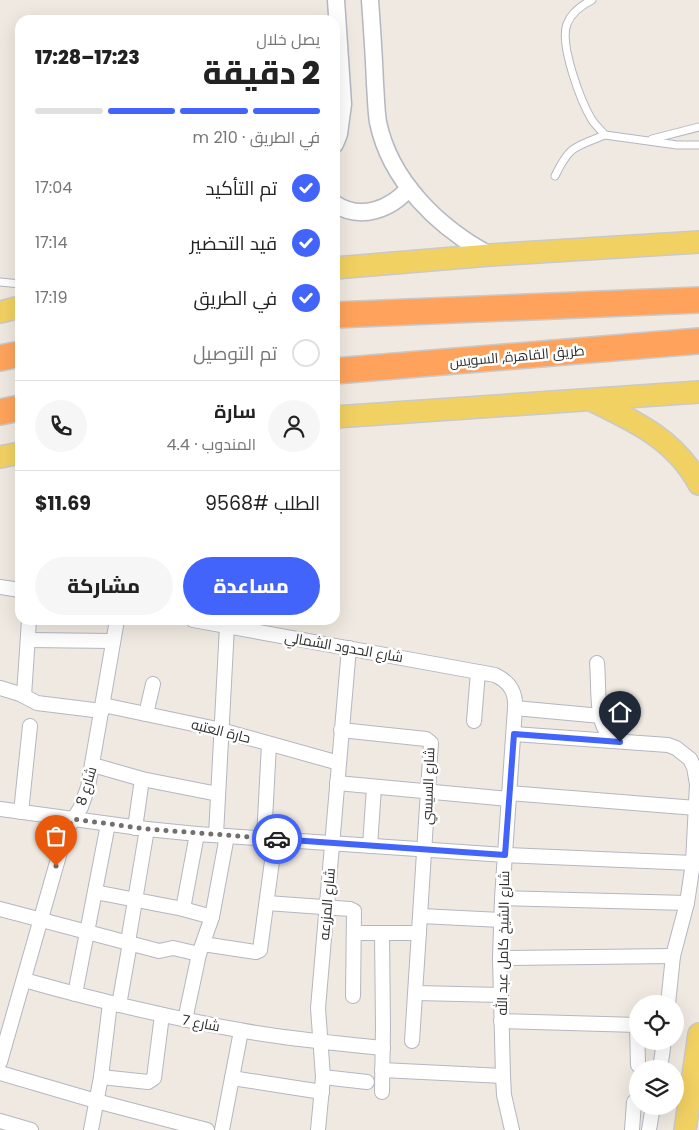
<!DOCTYPE html>
<html lang="ar">
<meta charset="utf-8">
<style>
:root{--surface:#fff;--page:#f6f6f6;--text:#222;--muted:#767676;--line:#e0e0e0;--accent:#4264fb}
body{margin:0;font-family:Poppins,Cairo,sans-serif;background:var(--page);color:var(--text);direction:rtl;height:100vh;display:flex;flex-direction:column;font-size:19px;white-space:nowrap}
*{box-sizing:border-box;margin:0}
p{font-size:16px;color:var(--muted)}
.icon{flex:none;width:28px;height:28px;fill:none;stroke:currentColor;stroke-width:2;stroke-linecap:round;stroke-linejoin:round}
.map{position:relative;flex:1;overflow:hidden;direction:ltr}
.drawer{position:absolute;left:15px;top:15px;width:325px;height:610px;display:flex;flex-direction:column;background:var(--surface);border-radius:15px;box-shadow:0 5px 20px #0002;direction:rtl}
.drawer>*{flex:none}
.fabs{position:absolute;left:629px;top:995px;display:grid;gap:10px}
.fabs a{display:grid;place-items:center;width:55px;height:55px;border-radius:50%;background:var(--surface);box-shadow:0 5px 20px #0002;font-size:25px}
.pin{position:absolute;display:grid;place-items:center;width:42px;height:42px;color:#fff;margin:-51px -21px;border-radius:50% 50% 50% 0;rotate:-45deg;box-shadow:0 0 5px #0007}
.pin .icon{rotate:45deg}
.courier{position:absolute;display:grid;place-items:center;width:50px;height:50px;margin:-25px;border:4px solid #4264fb;border-radius:50%;background:#fff;color:#222;box-shadow:0 1px 6px #0007}
.summary em{font-style:normal;font-weight:800}
.summary div{display:flex;flex-direction:column-reverse}
.summary{display:flex;align-items:center;justify-content:space-between;height:85px;padding:0 20px}
h1{font-size:32px;font-weight:800;line-height:38px}
.bar{display:grid;grid-template-columns:repeat(4,1fr);gap:8px 5px;align-content:center;height:60px;padding:0 20px}
.bar i{height:6px;border-radius:4px;background:var(--line)}
.bar .active{background:var(--accent)}
.bar p{grid-column:span 4}
.line{display:flex;align-items:center;gap:12px;padding:0 20px;border-top:1px solid var(--line)}
.line div{flex:1}
.round{display:grid;place-items:center;flex:none;width:52px;height:52px;border-radius:26px;background:var(--page)}
ol{padding:0 20px;list-style:none}
li{display:flex;align-items:center;gap:15px;height:55px}
li p{margin-inline-start:auto}
li .icon{padding:5px;border-radius:50%;background:var(--accent);color:#fff;stroke-width:4}
li:last-child{color:var(--muted)}
li i{width:28px;height:28px;border:2px solid var(--line);border-radius:50%}
.button{display:flex;gap:10px;margin-top:auto;padding:10px 20px}
.button a{flex:1;height:58px;border-radius:30px;background:var(--accent);color:#fff;font-size:20px;font-weight:800;line-height:58px;text-align:center}
.button a+a{background:var(--page);color:var(--text)}
.map>svg:first-child{display:block}
</style>
<div class="map">
<svg width="699" height="1130" viewBox="0 0 699 1130">
<rect width="100%" height="100%" fill="#efe9e1"/>
<g fill="none" stroke-linecap="round" stroke-linejoin="round">
<defs>
<g id="service">
<path d="M 592,0 C 582,5 571,13 567,24 C 559,44 581,102 592,120 C 596,126 601,130 605,135 L 677,145 L 699,145"/>
<path d="M 652,139 L 699,127"/>
<path d="M 555,176 C 570,145 575,147 605,135"/>
<path d="M 0,282 L 20,284"/>
</g>
<g id="minor">
<path d="M 0,587 L 20,590"/>
<path d="M 193,620 L 495,675 C 510,682 516,692 515,708 L 502,898 L 500,958 L 503,1076 L 504,1095 L 512,1130"/>
<path d="M 28,640 L 113,641"/>
<path d="M 597,663 C 599,681 596,716 606,731 C 609,736 614,738 619,741"/>
<path d="M 0,688 L 20,694 L 37,703 L 102,711"/>
<path d="M 24,696 L 29,620"/>
<path d="M 103,705 L 217,729 L 339,763"/>
<path d="M 515,708 L 601,716"/>
<path d="M 146,714 L 153,684"/>
<path d="M 474,721 L 478,672"/>
<path d="M 341,730 L 426,739 L 431,743 L 412,1041"/>
<path d="M 514,734 L 668,745 L 676,748 L 690,759 L 694,767 L 697,784 L 693,863 L 687,903 L 673,956 L 668,1004"/>
<path d="M 93,765 L 142,779 L 218,794"/>
<path d="M 337,783 L 509,799"/>
<path d="M 509,793 L 696,808"/>
<path d="M 0,809 L 147,829 L 197,834 L 505,855 L 693,863"/>
<path d="M 21,812 L 30,726"/>
<path d="M 135,828 L 142,779"/>
<path d="M 216,835 L 227,626"/>
<path d="M 264,838 L 269,744"/>
<path d="M 370,846 L 374,787"/>
<path d="M 95,892 L 183,909 L 212,917"/>
<path d="M 502,898 L 687,903"/>
<path d="M 267,903 L 350,909 L 354,911 L 353,996"/>
<path d="M 0,909 L 159,951 L 173,948 L 199,954"/>
<path d="M 183,909 L 197,834"/>
<path d="M 421,916 L 501,920"/>
<path d="M 355,933 L 419,933"/>
<path d="M 128,942 L 147,829"/>
<path d="M 203,944 L 256,952 L 260,950 L 275,839"/>
<path d="M 500,958 L 673,956"/>
<path d="M 24,980 C 95,1000 166,1017 239,1030 C 286,1039 335,1043 383,1048"/>
<path d="M 416,993 L 501,995"/>
<path d="M 75,994 L 108,824"/>
<path d="M 119,1005 L 130,943"/>
<path d="M 185,1020 L 199,954 L 212,917 L 227,836"/>
<path d="M 501,1021 L 638,1025"/>
<path d="M 637,1025 L 638,1065"/>
<path d="M 0,1062 L 66,831 L 81,807 L 88,787 L 117,620"/>
<path d="M 660,1069 L 664,1041"/>
<path d="M 382,1070 L 503,1076"/>
<path d="M 0,1073 L 96,1101 L 207,1130"/>
<path d="M 101,1077 L 148,1082 L 154,1078 L 162,1015"/>
<path d="M 323,1077 L 367,1082"/>
<path d="M 232,1078 L 322,1092"/>
<path d="M 382,1092 L 383,1026 L 382,933"/>
<path d="M 0,1121 L 31,1130"/>
<path d="M 91,1130 L 101,1077 L 110,1003"/>
<path d="M 222,1130 L 241,1031"/>
<path d="M 318,1130 L 323,1077 L 318,1008 L 349,648"/>
<path d="M 632,1130 L 634,1102"/>
<path d="M 649,1130 L 653,1106"/>
</g>
<g id="tertiary">
<path d="M 370,0 C 372,28 374,56 375,84 C 376,96 376,110 378,122 C 390,181 439,228 490,255"/>
<path d="M 335,144 L 339,134 L 343,104 L 336,0"/>
<path d="M 335,204 C 361,221 391,209 409,188"/>
</g>
<g id="primary">
<path d="M 335,268 L 490,255 L 699,242"/>
<path d="M 0,312 L 20,307"/>
<path d="M 591,400 C 634,421 675,439 699,484"/>
<path d="M 335,417 L 699,392"/>
<path d="M 0,457 L 20,453"/>
<path d="M 685,1130 L 699,1034"/>
</g>
<g id="motorway">
<path d="M 335,315 L 699,300"/>
<path d="M 0,358 L 20,354"/>
<path d="M 335,371 L 699,341"/>
<path d="M 0,412 L 20,408"/>
</g>
</defs>
<use href="#service" stroke="#b4b7c1" stroke-width="9"/>
<use href="#minor" stroke="#b4b7c1" stroke-width="16"/>
<use href="#tertiary" stroke="#b4b7c1" stroke-width="19"/>
<use href="#primary" stroke="#c9c9c9" stroke-width="24"/>
<use href="#motorway" stroke="#c9c9c9" stroke-width="28"/>
<use href="#service" stroke="#fff" stroke-width="7"/>
<use href="#minor" stroke="#fff" stroke-width="14"/>
<use href="#tertiary" stroke="#fff" stroke-width="16"/>
<use href="#primary" stroke="#f2d163" stroke-width="21"/>
<use href="#motorway" stroke="#ffa35c" stroke-width="25"/>
</g>
<g fill="none" stroke-linecap="round" stroke-linejoin="round">
<path stroke="#726f6d" stroke-width="5" stroke-dasharray="0 9" d="M 56,866 L 66,831 L 73,819 L 147,829 L 277,839"/>
<path stroke="#4264fb" stroke-width="6" d="M 277,839 L 505,855 L 514,734 L 620,742"/>
</g>
<g text-anchor="middle" stroke-width="5" stroke-linejoin="round" paint-order="stroke">
<g font-size="14" fill="#2e2e2e" stroke="#fff">
<text transform="translate(517 356) rotate(-5)" y="5">طريق القاهرة, السويس</text>
<text transform="translate(344 647) rotate(10)" y="5">شارع الحدود الشمالي</text>
<text transform="translate(221 731) rotate(14)" y="5">حارة العتبه</text>
<text transform="translate(86 786) rotate(-73)" y="5">شارع 8</text>
<text transform="translate(428 786) rotate(-88)" y="5">شارع السيسي</text>
<text transform="translate(327 904) rotate(-85)" y="5">شارع المزرعه</text>
<text transform="translate(503 943) rotate(-89)" y="5">شارع الشيخ كامل عبد الله</text>
<text transform="translate(201 1023) rotate(11)" y="5">شارع 7</text>
</g>
</g>
</svg>
<div class="fabs">
<a><svg class="icon" aria-label="locate" viewBox="0 0 24 24"><circle cx="12" cy="12" r="6"/><path d="M12 2v4M12 18v4M2 12h4M18 12h4"/></svg></a>
<a><svg class="icon" aria-label="layers" viewBox="0 0 24 24"><path d="M12 4l9 5-9 5-9-5zM3 14l9 5 9-5"/></svg></a>
</div>
<div class="pin" style="left:56px;top:866px;background:#ea580c"><svg class="icon" aria-label="bag" viewBox="0 0 24 24"><path d="M5 8h14l-1 12H6zM9 8a3 3 0 0 1 6 0"/></svg></div>
<div class="pin" style="left:620px;top:742px;background:#1f2937"><svg class="icon" aria-label="home" viewBox="0 0 24 24"><path d="M3 11l9-7 9 7M6 9v11h12V9"/></svg></div>
<div class="courier" style="left:277px;top:839px"><svg class="icon" aria-label="car" viewBox="0 0 24 24"><path d="M5 17H2v-5l4-1 3-4h7l3 4 3 1v5h-3M9 17h6M6 11h13"/><circle cx="7" cy="17" r="2"/><circle cx="17" cy="17" r="2"/></svg></div>
<section class="drawer">
<div class="summary"><div><h1>2 دقيقة</h1><p>يصل خلال</p></div><em>17:23–17:28</em></div>
<div class="bar"><i class="active"></i><i class="active"></i><i class="active"></i><i></i><p>في الطريق · 210 m</p></div>
<ol>
<li><svg class="icon" aria-label="check" viewBox="0 0 24 24"><path d="M5 12l5 5 9-10"/></svg>تم التأكيد<p>17:04</p></li>
<li><svg class="icon" aria-label="check" viewBox="0 0 24 24"><path d="M5 12l5 5 9-10"/></svg>قيد التحضير<p>17:14</p></li>
<li><svg class="icon" aria-label="check" viewBox="0 0 24 24"><path d="M5 12l5 5 9-10"/></svg>في الطريق<p>17:19</p></li>
<li><i></i>تم التوصيل</li>
</ol>
<div class="line" style="height:90px"><a class="round"><svg class="icon" aria-label="person" viewBox="0 0 24 24"><circle cx="12" cy="8" r="4"/><path d="M4 21q1-7 8-7t8 7"/></svg></a><div><b>سارة</b><p>المندوب · 4.4</p></div><a class="round"><svg class="icon" aria-label="phone" viewBox="0 0 24 24"><path d="M5 4h4l2 5-3 2q2 4 5 5l2-3 5 2v4C11 20 4 13 5 4z"/></svg></a></div>
<div class="line" style="height:65px"><div>الطلب #9568</div><b>$11.69</b></div>
<div class="button"><a>مساعدة</a><a>مشاركة</a></div>
</section>
</div>
